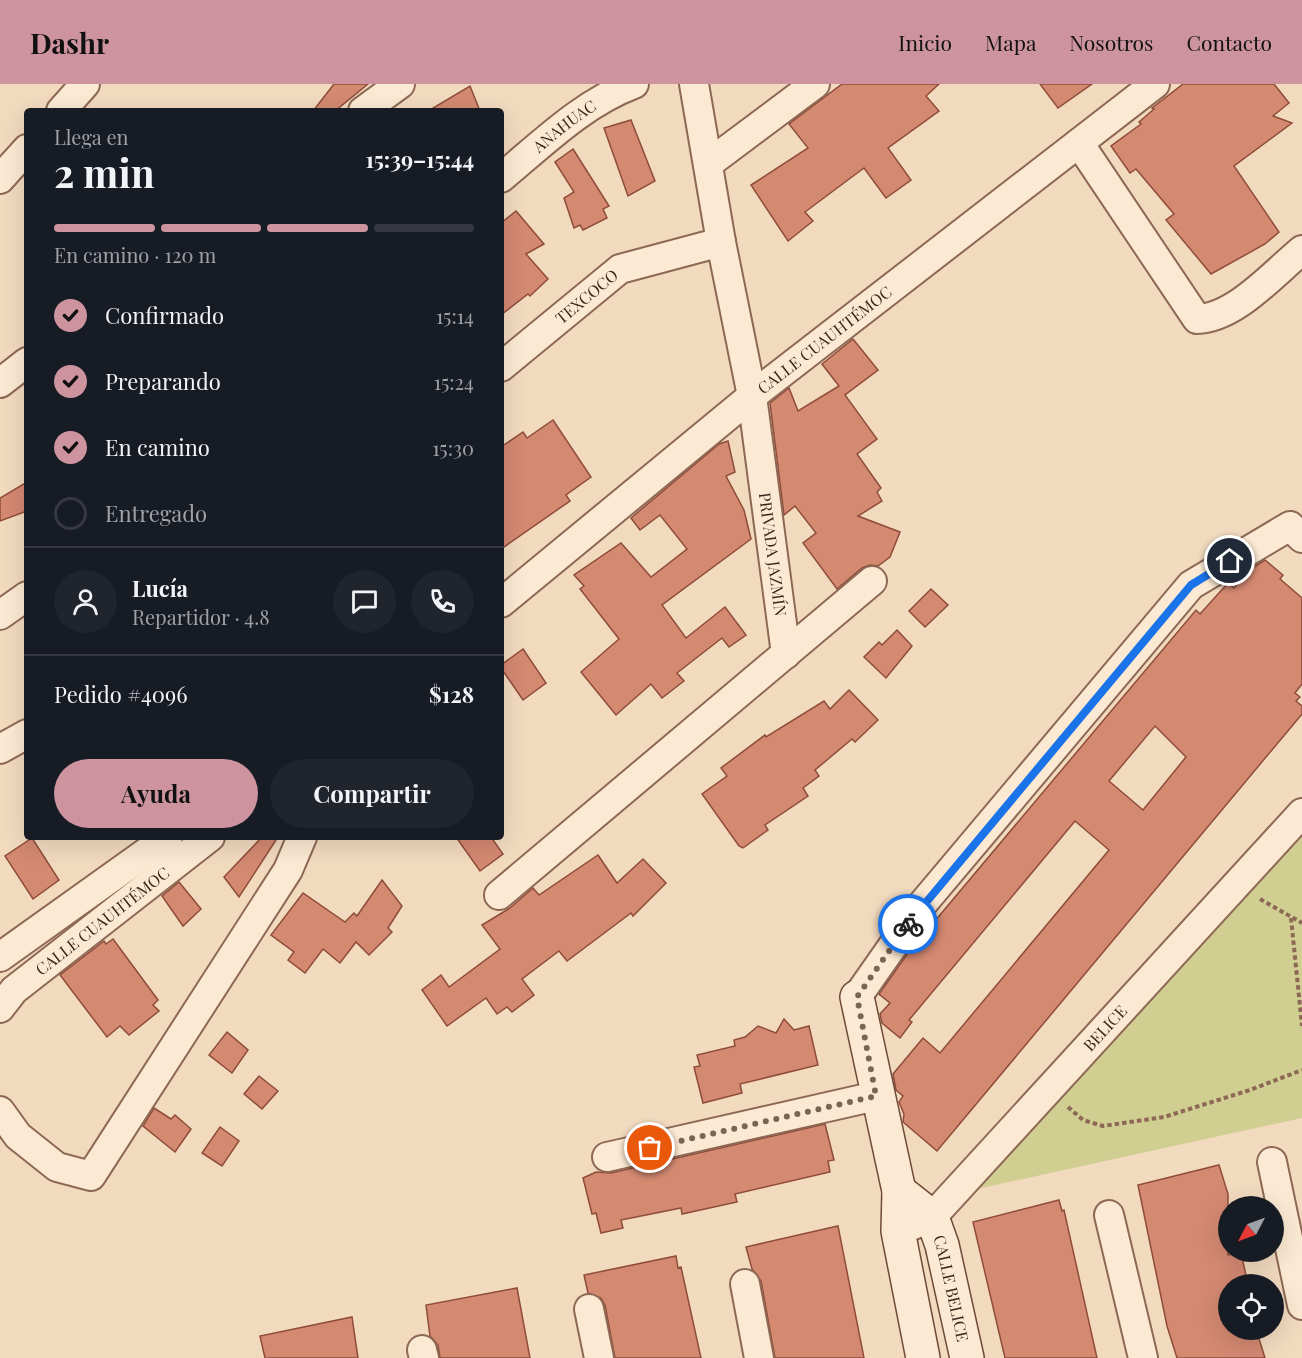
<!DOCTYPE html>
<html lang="es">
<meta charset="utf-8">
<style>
:root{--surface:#171b24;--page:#20242c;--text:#f1f3f6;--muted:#9ea1a6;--line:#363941;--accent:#cd94a0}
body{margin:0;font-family:"Playfair Display",serif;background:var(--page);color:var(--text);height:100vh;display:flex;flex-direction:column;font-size:22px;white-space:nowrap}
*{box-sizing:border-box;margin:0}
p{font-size:20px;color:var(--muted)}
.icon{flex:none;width:33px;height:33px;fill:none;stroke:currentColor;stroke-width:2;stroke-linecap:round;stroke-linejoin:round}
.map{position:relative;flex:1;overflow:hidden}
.details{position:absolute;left:24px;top:24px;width:480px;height:732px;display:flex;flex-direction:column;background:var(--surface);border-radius:6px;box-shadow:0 6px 24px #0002}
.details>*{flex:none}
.needle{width:39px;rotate:229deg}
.tools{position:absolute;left:1218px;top:1112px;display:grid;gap:12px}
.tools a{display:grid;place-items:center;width:66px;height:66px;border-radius:50%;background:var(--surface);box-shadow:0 6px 24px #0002;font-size:30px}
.pin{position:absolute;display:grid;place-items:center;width:51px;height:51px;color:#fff;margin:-26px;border:3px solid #fff;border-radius:50%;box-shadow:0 2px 6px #0007}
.courier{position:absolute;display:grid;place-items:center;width:60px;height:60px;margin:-30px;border:4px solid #1a73e8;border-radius:50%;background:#fff;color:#222;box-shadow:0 2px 8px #0007}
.summary em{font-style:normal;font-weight:700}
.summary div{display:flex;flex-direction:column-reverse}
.summary{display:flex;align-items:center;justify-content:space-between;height:102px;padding:0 30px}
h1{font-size:39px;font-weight:700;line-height:45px}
.bar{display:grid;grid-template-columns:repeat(4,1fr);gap:9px 6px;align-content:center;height:72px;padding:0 30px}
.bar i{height:8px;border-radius:4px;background:var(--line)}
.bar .current{background:var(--accent)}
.bar p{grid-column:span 4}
.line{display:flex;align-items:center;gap:15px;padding:0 30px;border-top:2px solid var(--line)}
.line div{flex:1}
.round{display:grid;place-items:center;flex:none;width:63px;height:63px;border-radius:32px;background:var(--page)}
ol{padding:0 30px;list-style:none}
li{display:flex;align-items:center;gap:18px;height:66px}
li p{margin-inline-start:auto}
li .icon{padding:6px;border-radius:50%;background:var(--accent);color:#111;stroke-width:4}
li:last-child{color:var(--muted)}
li i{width:33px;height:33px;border:3px solid var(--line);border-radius:50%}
.cta{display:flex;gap:12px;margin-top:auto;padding:12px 30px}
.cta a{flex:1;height:69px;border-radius:36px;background:var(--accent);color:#111;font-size:24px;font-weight:700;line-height:69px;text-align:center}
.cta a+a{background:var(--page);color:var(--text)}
header{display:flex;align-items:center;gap:36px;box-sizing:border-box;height:84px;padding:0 30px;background:var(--accent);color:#111}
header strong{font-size:28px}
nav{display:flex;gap:33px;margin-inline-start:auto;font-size:21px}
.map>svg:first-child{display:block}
</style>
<header>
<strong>Dashr</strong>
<nav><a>Inicio</a><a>Mapa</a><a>Nosotros</a><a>Contacto</a></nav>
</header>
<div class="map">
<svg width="1302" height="1274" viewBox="0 0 1302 1274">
<rect width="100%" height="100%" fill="#f2dabf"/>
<path fill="#d1ce92" d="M 1302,752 L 1302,1034 L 977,1105 Z"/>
<g fill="#d48971" stroke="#8e4c39" stroke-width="1.5" fill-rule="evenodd">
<path d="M 334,0 L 368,0 L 335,27 L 313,27 Z"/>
<path d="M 842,0 L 939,0 L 926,12 L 939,27 L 888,64 L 911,96 L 886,114 L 864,84 L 805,128 L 813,137 L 788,157 L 751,101 L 808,64 L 789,40 Z"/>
<path d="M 1040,0 L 1092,0 L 1058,24 Z"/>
<path d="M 1183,0 L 1274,0 L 1289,19 L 1273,32 L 1292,39 L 1234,82 L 1279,148 L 1265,160 L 1211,190 L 1166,136 L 1174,130 L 1136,85 L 1130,89 L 1111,62 L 1141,40 L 1139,38 L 1154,25 L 1152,24 Z"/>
<path d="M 470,2 L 480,27 L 428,27 Z"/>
<path d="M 631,36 L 655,97 L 628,112 L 604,44 Z"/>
<path d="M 573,65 L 609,122 L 603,125 L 607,134 L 583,146 L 580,141 L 574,144 L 564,114 L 574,108 L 555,78 Z"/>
<path d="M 516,127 L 544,160 L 526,170 L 548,195 L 530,212 L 528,210 L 501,231 L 501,139 Z"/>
<path d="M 853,255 L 878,286 L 845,311 L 877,355 L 857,370 L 881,404 L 877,408 L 882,417 L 858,432 L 900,448 L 890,473 L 878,482 L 870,481 L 862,484 L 837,505 L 803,459 L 816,449 L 795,422 L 784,431 L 770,319 L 789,304 L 798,327 L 839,302 L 822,280 Z"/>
<path d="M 553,336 L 591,393 L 566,411 L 570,417 L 501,465 L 501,363 L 523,348 L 527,354 Z"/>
<path d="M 728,357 L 735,388 L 726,392 L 744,426 L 751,455 L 662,521 L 686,554 L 725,523 L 746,551 L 729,563 L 722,554 L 677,589 L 684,597 L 662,614 L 651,600 L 616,631 L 581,588 L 619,555 L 580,505 L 584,502 L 574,491 L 621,459 L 651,493 L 687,465 L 660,431 L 640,446 L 631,434 L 719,360 Z"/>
<path d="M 27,398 L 27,427 L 0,437 L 0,414 Z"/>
<path d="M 1265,476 L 1283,491 L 1280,495 L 1302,514 L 1302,600 L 1295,609 L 1300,613 L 1296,617 L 1302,622 L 1302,630 L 937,1067 L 903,1038 L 904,1030 L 899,1018 L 903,1012 L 896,1006 L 893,990 L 923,954 L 940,969 L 1109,766 L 1075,737 L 909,936 L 912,938 L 900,954 L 882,939 L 880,930 L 890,919 L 879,910 L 908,869 L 1196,526 L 1200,530 L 1228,499 L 1234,504 L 1249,486 ZM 1155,642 L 1186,673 L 1143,726 L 1109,697 Z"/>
<path d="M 931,505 L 948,521 L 925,543 L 909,527 Z"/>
<path d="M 897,546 L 912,562 L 886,594 L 864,573 L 879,558 L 882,561 Z"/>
<path d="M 523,565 L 546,599 L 523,616 L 501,584 L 501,581 Z"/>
<path d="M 849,606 L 878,636 L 855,658 L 852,655 L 815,686 L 819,692 L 803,704 L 808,712 L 765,741 L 768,746 L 743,764 L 739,762 L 702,710 L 727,692 L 721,684 L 765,651 L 766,653 L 824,617 L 830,625 Z"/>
<path d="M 262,753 L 278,753 L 239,813 L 224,793 Z"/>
<path d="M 456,753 L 491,753 L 503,770 L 480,787 Z"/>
<path d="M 32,754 L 59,796 L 33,815 L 5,772 Z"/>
<path d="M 598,771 L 617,799 L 643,775 L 666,799 L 633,832 L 631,829 L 567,877 L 559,867 L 522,895 L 534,911 L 512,928 L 507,923 L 497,930 L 486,914 L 447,942 L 422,906 L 441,891 L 449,903 L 500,865 L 482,841 L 510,824 L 533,804 L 539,811 Z"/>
<path d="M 382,796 L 402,822 L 388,844 L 392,848 L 369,871 L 356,858 L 340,879 L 323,865 L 305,889 L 288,876 L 294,868 L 271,851 L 303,809 L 345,838 L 354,829 L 357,832 Z"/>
<path d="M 179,798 L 201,825 L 183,842 L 162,812 Z"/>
<path d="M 113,855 L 158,916 L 153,921 L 159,927 L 129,951 L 120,942 L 107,953 L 60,891 L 104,857 L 106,860 Z"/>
<path d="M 784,935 L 794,946 L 809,942 L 818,981 L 740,1000 L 742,1009 L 703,1019 L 694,983 L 700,982 L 697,971 L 735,962 L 734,956 L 745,953 L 758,942 L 776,949 Z"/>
<path d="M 227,948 L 248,966 L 232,989 L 209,971 Z"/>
<path d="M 259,992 L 278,1007 L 262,1025 L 244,1010 Z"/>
<path d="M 154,1024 L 171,1035 L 175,1031 L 191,1045 L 175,1068 L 143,1042 Z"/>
<path d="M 825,1040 L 834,1076 L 828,1077 L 830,1088 L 735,1110 L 737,1118 L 682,1130 L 681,1124 L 621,1136 L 623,1144 L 601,1149 L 596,1129 L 592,1130 L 583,1094 L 596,1088 L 611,1089 Z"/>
<path d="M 220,1043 L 239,1057 L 222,1082 L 202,1069 Z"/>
<path d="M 1219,1081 L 1228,1110 L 1228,1171 L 1241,1169 L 1248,1200 L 1228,1200 L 1228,1245 L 1256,1245 L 1265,1274 L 1177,1274 L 1167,1242 L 1138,1101 Z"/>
<path d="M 1059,1116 L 1062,1127 L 1064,1126 L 1097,1274 L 1005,1274 L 973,1138 Z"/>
<path d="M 838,1142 L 864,1274 L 775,1274 L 761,1197 L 752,1185 L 746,1163 Z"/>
<path d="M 676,1172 L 678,1184 L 681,1183 L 701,1274 L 615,1274 L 605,1221 L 601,1214 L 588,1209 L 584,1191 Z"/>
<path d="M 517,1204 L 530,1274 L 440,1274 L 438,1261 L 430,1252 L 426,1221 Z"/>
<path d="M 352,1233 L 358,1274 L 265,1274 L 260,1252 Z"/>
</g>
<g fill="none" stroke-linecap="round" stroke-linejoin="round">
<defs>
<g id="street">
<path id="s1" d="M 694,0 L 721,158 L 752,312 L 786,570"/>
<path d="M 61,27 L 85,0"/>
<path d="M 363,27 L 400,0"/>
<path d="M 1079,59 L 1197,235 C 1235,234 1273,190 1302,166"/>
<path d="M 708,80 L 815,0"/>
<path id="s2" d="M 501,94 C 542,60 583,19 634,0"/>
<path d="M 0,95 L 27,65"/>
<path id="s3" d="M 501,283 L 620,185 L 721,158"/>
<path d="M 0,299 L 27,278"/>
<path id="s4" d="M 501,519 L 752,312 L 1155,0"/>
<path d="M 0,531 L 27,512"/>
<path d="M 0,665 L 27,650"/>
<path d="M 499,811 L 872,497"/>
<path d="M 0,873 L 168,753"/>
<path d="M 857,913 L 920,823 L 1191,501 L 1290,442 L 1302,454"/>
<path id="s5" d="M 0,924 L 14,906 L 210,753"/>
<path d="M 0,1027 L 18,1052 L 57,1083 L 91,1092 L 288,786 L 302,753"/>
<path d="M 607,1073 L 876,1012"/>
<path d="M 1272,1078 L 1302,1221"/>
<path d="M 1109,1131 L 1143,1274"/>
<path id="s6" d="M 911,1142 L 932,1133 L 1302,729"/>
<path d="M 745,1200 L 759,1274"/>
<path d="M 589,1225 L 599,1274"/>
<path d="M 422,1266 L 424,1274"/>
</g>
<g id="secondary">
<path d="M 857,913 L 899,1107 L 898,1147 L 923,1274"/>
<path id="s7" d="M 899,1107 L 932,1133 L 942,1161 L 967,1274"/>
</g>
</defs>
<use href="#street" stroke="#8d6955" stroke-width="32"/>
<use href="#secondary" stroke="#6e4a39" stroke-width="36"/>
<g stroke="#8d6955" stroke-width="4" stroke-dasharray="4.5 3" stroke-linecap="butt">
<path d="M 1260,815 L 1302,839"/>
<path d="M 1291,834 L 1302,942"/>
<path d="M 1068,1023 L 1083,1036 L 1103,1042 L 1164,1033 L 1250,1006 L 1302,986"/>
</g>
<use href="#street" stroke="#fce9d3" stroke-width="28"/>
<use href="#secondary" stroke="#fce9d3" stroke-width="33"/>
</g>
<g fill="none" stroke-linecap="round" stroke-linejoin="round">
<path stroke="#7b6454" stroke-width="6" stroke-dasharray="0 10.8" d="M 650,1064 L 876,1012 L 857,913 L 908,840"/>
<path stroke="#1a73e8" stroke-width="8" d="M 908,840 L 1191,501 L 1230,477"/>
</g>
<g text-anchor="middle" stroke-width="4.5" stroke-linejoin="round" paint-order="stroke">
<g font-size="16" fill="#3b251b" stroke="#f9e6cf">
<text dy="6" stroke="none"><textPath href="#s2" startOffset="82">ANAHUAC</textPath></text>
<text dy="6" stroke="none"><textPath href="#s3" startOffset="111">TEXCOCO</textPath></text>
<text dy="6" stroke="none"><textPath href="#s4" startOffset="417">CALLE CUAUHTÉMOC</textPath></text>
<text dy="6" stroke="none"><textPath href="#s1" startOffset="477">PRIVADA JAZMÍN</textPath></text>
<text dy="6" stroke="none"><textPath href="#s5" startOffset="135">CALLE CUAUHTÉMOC</textPath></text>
<text dy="6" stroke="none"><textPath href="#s6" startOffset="279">BELICE</textPath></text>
<text dy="6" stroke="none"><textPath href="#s7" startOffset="116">CALLE BELICE</textPath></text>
</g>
</g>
</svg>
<div class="tools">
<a><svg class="needle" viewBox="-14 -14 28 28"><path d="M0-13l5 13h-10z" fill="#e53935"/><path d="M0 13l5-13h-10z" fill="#9ea1a6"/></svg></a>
<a><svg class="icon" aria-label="locate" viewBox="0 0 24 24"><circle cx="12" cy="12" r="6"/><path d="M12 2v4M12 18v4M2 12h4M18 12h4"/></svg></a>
</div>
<div class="pin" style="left:650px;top:1064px;background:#ea580c"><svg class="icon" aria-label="bag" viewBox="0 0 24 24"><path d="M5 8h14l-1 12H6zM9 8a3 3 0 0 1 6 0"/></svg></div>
<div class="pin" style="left:1230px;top:477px;background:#1f2937"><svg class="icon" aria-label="home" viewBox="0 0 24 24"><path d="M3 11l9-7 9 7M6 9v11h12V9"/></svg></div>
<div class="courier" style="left:908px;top:840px"><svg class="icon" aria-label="bike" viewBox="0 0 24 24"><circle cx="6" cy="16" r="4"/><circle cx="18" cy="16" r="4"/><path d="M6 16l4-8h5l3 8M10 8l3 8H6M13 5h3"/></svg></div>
<section class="details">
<div class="summary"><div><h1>2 min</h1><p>Llega en</p></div><em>15:39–15:44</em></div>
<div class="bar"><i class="current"></i><i class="current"></i><i class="current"></i><i></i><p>En camino · 120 m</p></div>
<ol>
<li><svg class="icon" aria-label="check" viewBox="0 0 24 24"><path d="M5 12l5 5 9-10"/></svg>Confirmado<p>15:14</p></li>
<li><svg class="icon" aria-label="check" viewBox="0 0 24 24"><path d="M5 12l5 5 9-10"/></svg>Preparando<p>15:24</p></li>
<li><svg class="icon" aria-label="check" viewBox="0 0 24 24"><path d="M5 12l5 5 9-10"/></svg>En camino<p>15:30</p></li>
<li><i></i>Entregado</li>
</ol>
<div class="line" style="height:108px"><a class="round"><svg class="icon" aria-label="person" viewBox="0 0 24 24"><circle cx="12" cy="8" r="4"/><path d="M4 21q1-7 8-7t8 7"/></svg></a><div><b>Lucía</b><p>Repartidor · 4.8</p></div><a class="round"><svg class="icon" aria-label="chat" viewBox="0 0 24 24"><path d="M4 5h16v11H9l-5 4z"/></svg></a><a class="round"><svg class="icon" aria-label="phone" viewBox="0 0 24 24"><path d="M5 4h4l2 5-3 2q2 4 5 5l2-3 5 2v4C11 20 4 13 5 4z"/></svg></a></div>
<div class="line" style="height:78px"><div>Pedido #4096</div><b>$128</b></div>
<div class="cta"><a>Ayuda</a><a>Compartir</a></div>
</section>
</div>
